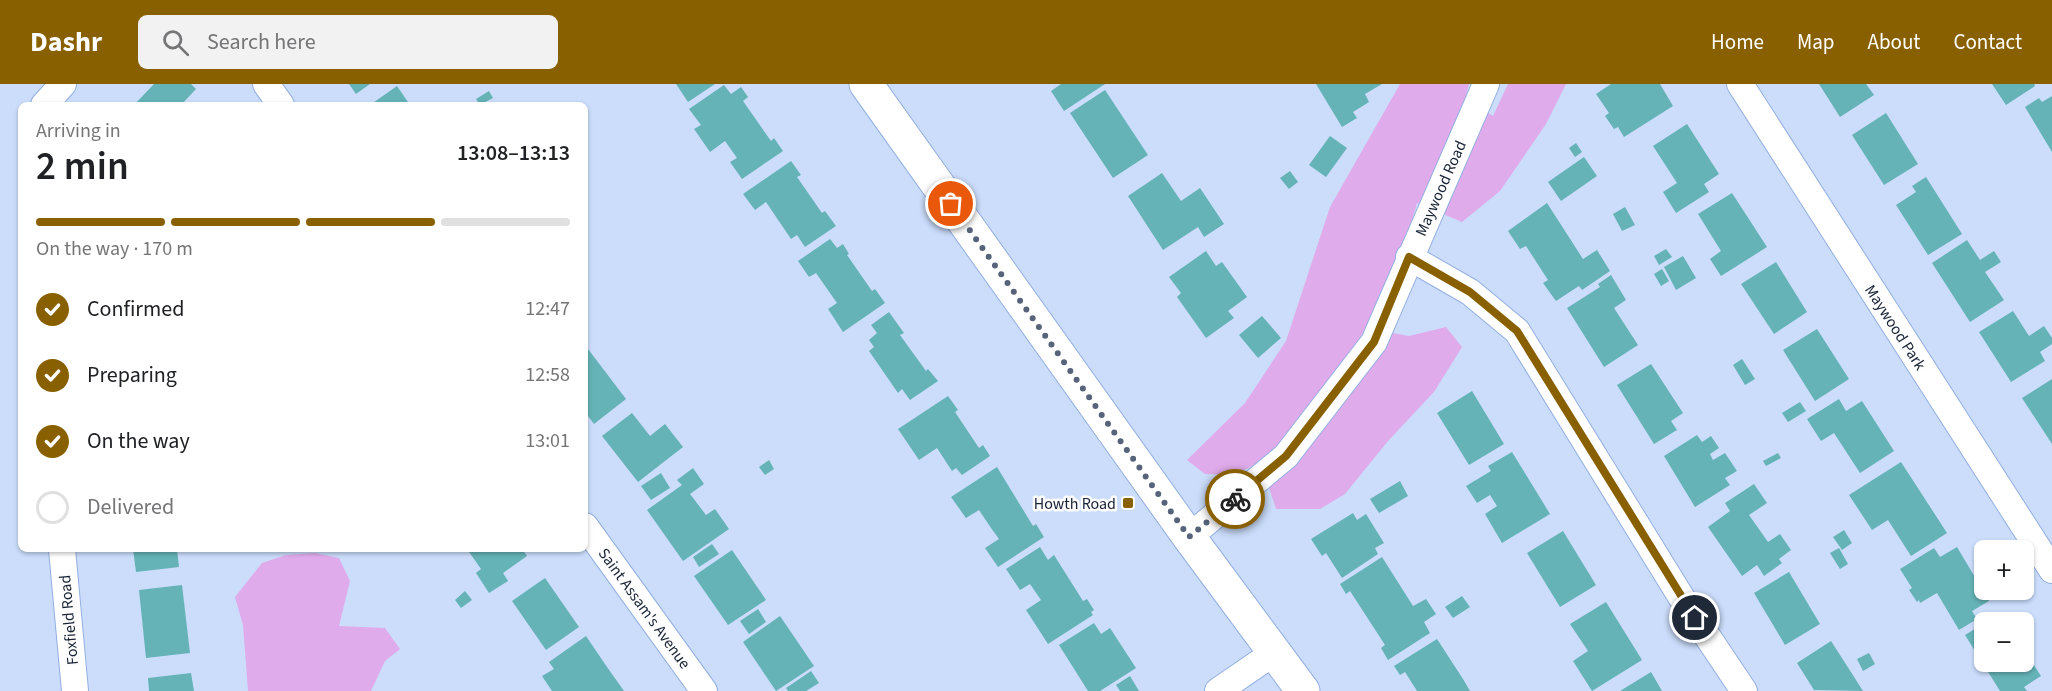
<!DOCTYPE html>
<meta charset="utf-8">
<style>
:root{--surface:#fff;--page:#f2f2f2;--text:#202124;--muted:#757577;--line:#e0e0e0;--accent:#886000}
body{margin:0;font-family:"Source Sans 3",sans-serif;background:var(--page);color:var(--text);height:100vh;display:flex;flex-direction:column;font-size:22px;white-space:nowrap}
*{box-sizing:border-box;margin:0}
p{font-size:20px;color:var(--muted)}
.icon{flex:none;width:33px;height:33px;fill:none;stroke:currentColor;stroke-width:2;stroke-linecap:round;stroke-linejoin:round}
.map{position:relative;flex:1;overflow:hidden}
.side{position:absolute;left:18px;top:18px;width:570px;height:450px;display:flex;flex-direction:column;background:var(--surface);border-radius:9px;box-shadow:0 2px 4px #0004}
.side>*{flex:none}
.buttons{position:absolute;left:1974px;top:456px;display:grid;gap:12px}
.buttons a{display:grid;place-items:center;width:60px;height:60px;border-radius:9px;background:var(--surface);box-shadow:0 2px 4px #0004;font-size:30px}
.pin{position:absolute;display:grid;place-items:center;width:51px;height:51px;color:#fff;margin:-26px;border:3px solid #fff;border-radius:50%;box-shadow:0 2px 6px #0007}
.courier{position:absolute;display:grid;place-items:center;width:60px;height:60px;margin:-30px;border:4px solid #886000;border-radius:50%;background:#fff;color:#222;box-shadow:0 2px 8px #0007}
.summary em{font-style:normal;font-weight:600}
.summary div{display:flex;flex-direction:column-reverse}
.summary{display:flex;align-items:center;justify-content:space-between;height:102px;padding:0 18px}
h1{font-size:39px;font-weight:600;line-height:45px}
.bar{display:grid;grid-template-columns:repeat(4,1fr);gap:9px 6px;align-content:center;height:72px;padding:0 18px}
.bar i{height:8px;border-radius:4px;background:var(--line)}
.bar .on{background:var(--accent)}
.bar p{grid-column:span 4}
ol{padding:0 18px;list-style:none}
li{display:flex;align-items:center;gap:18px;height:66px}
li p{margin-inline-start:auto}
li .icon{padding:6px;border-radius:50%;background:var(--accent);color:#fff;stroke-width:4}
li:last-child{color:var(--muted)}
li i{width:33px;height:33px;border:3px solid var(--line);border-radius:50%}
header{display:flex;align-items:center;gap:36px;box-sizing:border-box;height:84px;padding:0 30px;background:var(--accent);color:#fff}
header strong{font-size:28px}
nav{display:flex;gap:33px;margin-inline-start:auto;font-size:21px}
.search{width:420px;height:54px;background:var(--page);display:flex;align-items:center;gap:15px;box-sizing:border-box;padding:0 21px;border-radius:9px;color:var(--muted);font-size:22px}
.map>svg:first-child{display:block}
</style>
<header>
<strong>Dashr</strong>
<div class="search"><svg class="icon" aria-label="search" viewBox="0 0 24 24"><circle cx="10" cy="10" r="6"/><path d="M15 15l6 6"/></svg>Search here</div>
<nav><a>Home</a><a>Map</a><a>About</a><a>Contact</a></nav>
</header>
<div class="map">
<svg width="2052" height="607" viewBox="0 0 2052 607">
<rect width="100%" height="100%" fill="#cbddfb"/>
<g fill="#e0abeb">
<path d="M 1400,0 L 1469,0 L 1465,15 L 1493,32 L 1508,0 L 1566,0 L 1546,40 L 1500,107 L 1462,138 L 1417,119 L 1405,161 L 1382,209 L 1393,249 L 1409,252 L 1446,243 L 1462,263 L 1434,308 L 1388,357 L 1345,410 L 1320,425 L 1276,425 L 1261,378 L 1233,391 L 1205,390 L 1187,376 L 1245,319 L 1286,257 L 1330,123 Z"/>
<path d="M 315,469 L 339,474 L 350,497 L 339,542 L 385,544 L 400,565 L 385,577 L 371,607 L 248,607 L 243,541 L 235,513 L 262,479 L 286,471 Z"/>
</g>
<g fill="#65b3b7">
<path d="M 154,0 L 191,0 L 196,5 L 181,21 L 134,21 Z"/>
<path d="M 349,0 L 370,0 L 356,10 Z"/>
<path d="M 676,0 L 715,0 L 688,18 Z"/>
<path d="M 1061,0 L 1105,0 L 1064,27 L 1051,7 Z"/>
<path d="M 1316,0 L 1382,0 L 1365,10 L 1369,18 L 1353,28 L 1357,34 L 1342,43 Z"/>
<path d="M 1611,0 L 1660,0 L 1673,22 L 1624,53 L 1618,43 L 1614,45 L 1605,32 L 1609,29 L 1596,10 Z"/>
<path d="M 1819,0 L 1866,0 L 1874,11 L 1840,33 Z"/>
<path d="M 1992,0 L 2034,0 L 2035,2 L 2006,21 Z"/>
<path d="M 724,1 L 731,10 L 741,3 L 748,13 L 743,17 L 771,57 L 774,54 L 783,67 L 742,95 L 730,78 L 737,74 L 725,57 L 710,68 L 694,45 L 701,41 L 689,25 Z"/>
<path d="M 397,2 L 410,21 L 370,21 Z"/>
<path d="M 1105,6 L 1148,71 L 1113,94 L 1070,29 Z"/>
<path d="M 489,7 L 493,14 L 480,21 L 476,15 Z"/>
<path d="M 2052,12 L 2052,68 L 2025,23 L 2039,14 L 2042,18 Z"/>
<path d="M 1886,29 L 1918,80 L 1884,101 L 1852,51 Z"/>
<path d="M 1687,40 L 1719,90 L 1704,100 L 1709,108 L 1676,129 L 1663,108 L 1677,99 L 1653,62 Z"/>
<path d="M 1330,52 L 1347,64 L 1326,93 L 1309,81 Z"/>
<path d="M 1576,59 L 1582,68 L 1575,73 L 1569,64 Z"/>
<path d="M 1584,73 L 1597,92 L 1561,117 L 1548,98 Z"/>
<path d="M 791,77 L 801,91 L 797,93 L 822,129 L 825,127 L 836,142 L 805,163 L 797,151 L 791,155 L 766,118 L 755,126 L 743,110 Z"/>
<path d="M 1290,87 L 1298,98 L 1289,105 L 1280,94 Z"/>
<path d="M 1162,89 L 1181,117 L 1200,104 L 1224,140 L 1204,153 L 1198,143 L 1163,166 L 1128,112 Z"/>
<path d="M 1926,93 L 1962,150 L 1928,171 L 1896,121 L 1916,108 L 1912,102 Z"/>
<path d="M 1732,109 L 1767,163 L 1721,192 L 1710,175 L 1721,167 L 1698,130 Z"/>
<path d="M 1547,119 L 1583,175 L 1597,166 L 1610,187 L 1582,206 L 1579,202 L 1556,217 L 1543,199 L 1548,196 L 1526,162 L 1520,165 L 1508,147 Z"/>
<path d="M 1625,123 L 1635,141 L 1622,147 L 1613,130 Z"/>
<path d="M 830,155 L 837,164 L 843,160 L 849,170 L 847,171 L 872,207 L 875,205 L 885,219 L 843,248 L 828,225 L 837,219 L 816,189 L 809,193 L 798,177 Z"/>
<path d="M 1967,156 L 1980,176 L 1994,167 L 2001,178 L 1985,188 L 2004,216 L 1970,238 L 1932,179 Z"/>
<path d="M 1666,165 L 1672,173 L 1659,181 L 1654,172 Z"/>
<path d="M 1206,167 L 1216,182 L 1222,178 L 1247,213 L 1228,227 L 1234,234 L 1206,254 L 1177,213 L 1181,209 L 1169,193 Z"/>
<path d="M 1683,172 L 1696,194 L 1676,206 L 1664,183 Z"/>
<path d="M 1776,178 L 1807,228 L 1774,250 L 1741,200 Z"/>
<path d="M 1662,185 L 1669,197 L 1661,202 L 1654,190 Z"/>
<path d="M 1611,191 L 1626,216 L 1614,224 L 1638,261 L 1604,283 L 1567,224 L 1600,203 L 1598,200 Z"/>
<path d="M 2013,227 L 2029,252 L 2044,242 L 2052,254 L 2052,260 L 2040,268 L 2045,277 L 2011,298 L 1979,248 Z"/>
<path d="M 889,228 L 904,249 L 900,251 L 926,287 L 928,285 L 938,297 L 910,316 L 902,305 L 898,309 L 869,267 L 874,263 L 869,256 L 877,249 L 871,241 Z"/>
<path d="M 1262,232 L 1281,254 L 1258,274 L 1239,251 Z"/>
<path d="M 1817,245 L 1849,295 L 1815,317 L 1783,266 Z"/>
<path d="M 588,265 L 626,315 L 594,340 L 585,328 L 585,267 Z"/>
<path d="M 1742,275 L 1755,295 L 1745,301 L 1733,281 Z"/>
<path d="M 1651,280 L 1683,329 L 1671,337 L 1677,346 L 1654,360 L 1617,301 Z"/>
<path d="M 2052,295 L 2052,360 L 2022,314 Z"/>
<path d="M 1472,307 L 1504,360 L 1469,381 L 1437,329 Z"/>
<path d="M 948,312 L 958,326 L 955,328 L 979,364 L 983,361 L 990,372 L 962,391 L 956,384 L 952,387 L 937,364 L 919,376 L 898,345 Z"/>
<path d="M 1839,315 L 1846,327 L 1862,317 L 1894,367 L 1860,389 L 1834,349 L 1821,357 L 1807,335 Z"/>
<path d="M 1800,318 L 1806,327 L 1788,338 L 1782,329 Z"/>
<path d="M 632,329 L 650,352 L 665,340 L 683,363 L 638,398 L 602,352 Z"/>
<path d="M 1697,351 L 1702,358 L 1711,352 L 1719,364 L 1710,370 L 1713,376 L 1725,369 L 1737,387 L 1725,394 L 1730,401 L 1695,423 L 1664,372 Z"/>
<path d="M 1512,368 L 1550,430 L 1502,459 L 1485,430 L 1497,422 L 1490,411 L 1477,419 L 1466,402 L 1491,387 L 1488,382 Z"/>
<path d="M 1778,369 L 1781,374 L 1766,382 L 1763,377 Z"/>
<path d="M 769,376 L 774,385 L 765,391 L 759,383 Z"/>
<path d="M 1901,378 L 1947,449 L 1911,472 L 1888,436 L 1872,446 L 1849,411 Z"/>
<path d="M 997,383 L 1033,442 L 1036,440 L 1044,453 L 998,483 L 985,464 L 999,455 L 991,444 L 979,426 L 966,434 L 951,413 Z"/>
<path d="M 693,384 L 704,400 L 690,410 L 706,431 L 715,425 L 729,445 L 683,477 L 647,426 L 682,401 L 677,396 Z"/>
<path d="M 661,389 L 670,404 L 651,416 L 641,402 Z"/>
<path d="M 1400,397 L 1408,412 L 1379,429 L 1370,415 Z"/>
<path d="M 1754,400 L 1767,419 L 1749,431 L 1768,458 L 1780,450 L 1791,466 L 1779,475 L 1782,479 L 1764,492 L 1757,481 L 1742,492 L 1708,443 L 1730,427 L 1725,419 Z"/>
<path d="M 1353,429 L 1357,436 L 1366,430 L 1384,459 L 1375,464 L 1378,470 L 1342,494 L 1326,469 L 1322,472 L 1311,455 Z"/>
<path d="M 1844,446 L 1852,459 L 1842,466 L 1833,453 Z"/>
<path d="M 1563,447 L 1596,501 L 1560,523 L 1527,469 Z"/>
<path d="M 712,460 L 719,470 L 699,483 L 693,473 Z"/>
<path d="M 1040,463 L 1048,476 L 1054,471 L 1083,517 L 1087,515 L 1094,526 L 1091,528 L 1093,531 L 1048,560 L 1026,526 L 1041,516 L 1030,500 L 1020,506 L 1006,485 Z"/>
<path d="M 1957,463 L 1989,517 L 1972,527 L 1977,535 L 1959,546 L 1937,509 L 1920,519 L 1919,516 L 1917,518 L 1909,506 L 1912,504 L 1900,485 L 1934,464 L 1940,473 Z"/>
<path d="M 1839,464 L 1848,480 L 1840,485 L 1830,469 Z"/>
<path d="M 133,465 L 177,465 L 179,483 L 136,488 Z"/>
<path d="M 467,465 L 522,465 L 527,472 L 503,489 L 508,497 L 489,509 L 476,489 L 481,485 Z"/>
<path d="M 732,466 L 766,516 L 728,541 L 694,492 Z"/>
<path d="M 1382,473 L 1413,522 L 1426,515 L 1436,530 L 1424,538 L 1430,549 L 1388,576 L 1381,564 L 1385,561 L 1350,507 L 1346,510 L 1340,500 Z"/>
<path d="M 1789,488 L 1820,540 L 1785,561 L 1754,509 Z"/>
<path d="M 545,494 L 579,543 L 546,566 L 512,517 Z"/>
<path d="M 182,501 L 190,569 L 146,574 L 139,506 Z"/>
<path d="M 465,507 L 472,516 L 461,524 L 455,516 Z"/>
<path d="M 1462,512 L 1470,523 L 1453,534 L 1445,523 Z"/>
<path d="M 1606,518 L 1642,576 L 1592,607 L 1573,577 L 1588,567 L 1570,540 Z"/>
<path d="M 758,525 L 766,538 L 749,550 L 740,537 Z"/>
<path d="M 780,532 L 814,582 L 776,607 L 743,558 Z"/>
<path d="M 1094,539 L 1101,550 L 1110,544 L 1136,584 L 1100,607 L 1088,607 L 1059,561 Z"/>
<path d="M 1983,540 L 1984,578 L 2024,578 L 2024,566 L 2041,592 L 2024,603 L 2027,607 L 2000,607 L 1965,551 Z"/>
<path d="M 586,552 L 607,583 L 624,607 L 552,607 L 542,592 L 554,585 L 549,578 Z"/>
<path d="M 1437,555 L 1463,595 L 1470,607 L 1417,607 L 1405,588 L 1400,591 L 1394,582 Z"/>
<path d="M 1831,557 L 1849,585 L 1863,607 L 1814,606 L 1797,579 Z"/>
<path d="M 1869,569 L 1875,580 L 1863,587 L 1857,575 Z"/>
<path d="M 811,587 L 819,599 L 806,607 L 788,607 L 786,604 Z"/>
<path d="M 1651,588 L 1662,607 L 1620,607 Z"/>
<path d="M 191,589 L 194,607 L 149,607 L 148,594 Z"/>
<path d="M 1130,592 L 1139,607 L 1120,607 L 1116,601 Z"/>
</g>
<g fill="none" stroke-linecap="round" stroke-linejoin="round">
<defs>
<g id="street">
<path d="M 266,0 L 281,21"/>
<path d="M 1740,0 L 2052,486"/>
<path d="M 44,21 L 63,0"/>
<path d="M 1409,173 L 1470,208 L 1517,247 L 1683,516 L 1744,607"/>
<path d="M 585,442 L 704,607"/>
<path d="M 1189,453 L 1286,372 L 1374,258 L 1486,0"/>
<path d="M 62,465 L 75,607"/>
<path d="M 1218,607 L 1275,568"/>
</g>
<path id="secondary" d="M 866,0 L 1189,453 L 1303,607"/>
</defs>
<use href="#street" stroke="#93afe0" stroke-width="28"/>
<use href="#secondary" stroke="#93afe0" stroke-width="35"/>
<use href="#street" stroke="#fff" stroke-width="26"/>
<use href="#secondary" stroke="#fff" stroke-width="33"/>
</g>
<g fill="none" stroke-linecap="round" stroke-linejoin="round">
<path stroke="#56637a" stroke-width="6" stroke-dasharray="0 10.8" d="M 951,120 L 1189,453 L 1235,415"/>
<path stroke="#886000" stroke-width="8" d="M 1235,415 L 1286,372 L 1374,258 L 1409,173 L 1470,208 L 1517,247 L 1695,534"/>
</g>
<rect fill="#886000" stroke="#fdfdfd" stroke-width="2" x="1122" y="413" width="12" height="12" rx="3"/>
<g text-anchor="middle" stroke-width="5" stroke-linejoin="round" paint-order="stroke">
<g font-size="16" fill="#172234" stroke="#fdfdfd">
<text transform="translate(1440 104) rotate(-66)" y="6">Maywood Road</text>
<text transform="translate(1896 243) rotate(57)" y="6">Maywood Park</text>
<text transform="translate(645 524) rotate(54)" y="6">Saint Assam's Avenue</text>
<text transform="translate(68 536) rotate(-95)" y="6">Foxfield Road</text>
</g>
<g font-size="16" fill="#172234" stroke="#fdfdfd" text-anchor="end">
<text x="1116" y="425">Howth Road</text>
</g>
</g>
</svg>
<div class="buttons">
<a>+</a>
<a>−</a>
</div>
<div class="pin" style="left:951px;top:120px;background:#ea580c"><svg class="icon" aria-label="bag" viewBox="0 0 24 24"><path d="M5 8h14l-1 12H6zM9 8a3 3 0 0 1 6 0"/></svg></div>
<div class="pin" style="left:1695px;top:534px;background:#1f2937"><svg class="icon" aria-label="home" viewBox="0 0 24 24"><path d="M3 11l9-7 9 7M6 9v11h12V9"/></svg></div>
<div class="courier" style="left:1235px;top:415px"><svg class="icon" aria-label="bike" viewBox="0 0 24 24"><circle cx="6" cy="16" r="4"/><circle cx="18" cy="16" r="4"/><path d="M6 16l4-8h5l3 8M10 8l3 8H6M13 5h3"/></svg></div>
<section class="side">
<div class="summary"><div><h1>2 min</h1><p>Arriving in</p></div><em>13:08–13:13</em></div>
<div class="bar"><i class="on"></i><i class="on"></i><i class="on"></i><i></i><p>On the way · 170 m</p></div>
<ol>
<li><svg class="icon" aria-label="check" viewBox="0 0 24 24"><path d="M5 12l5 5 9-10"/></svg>Confirmed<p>12:47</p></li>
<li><svg class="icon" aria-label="check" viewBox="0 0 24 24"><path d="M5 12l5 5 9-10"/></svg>Preparing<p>12:58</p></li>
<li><svg class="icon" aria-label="check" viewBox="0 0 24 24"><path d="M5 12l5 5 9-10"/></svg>On the way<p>13:01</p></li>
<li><i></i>Delivered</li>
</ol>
</section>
</div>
